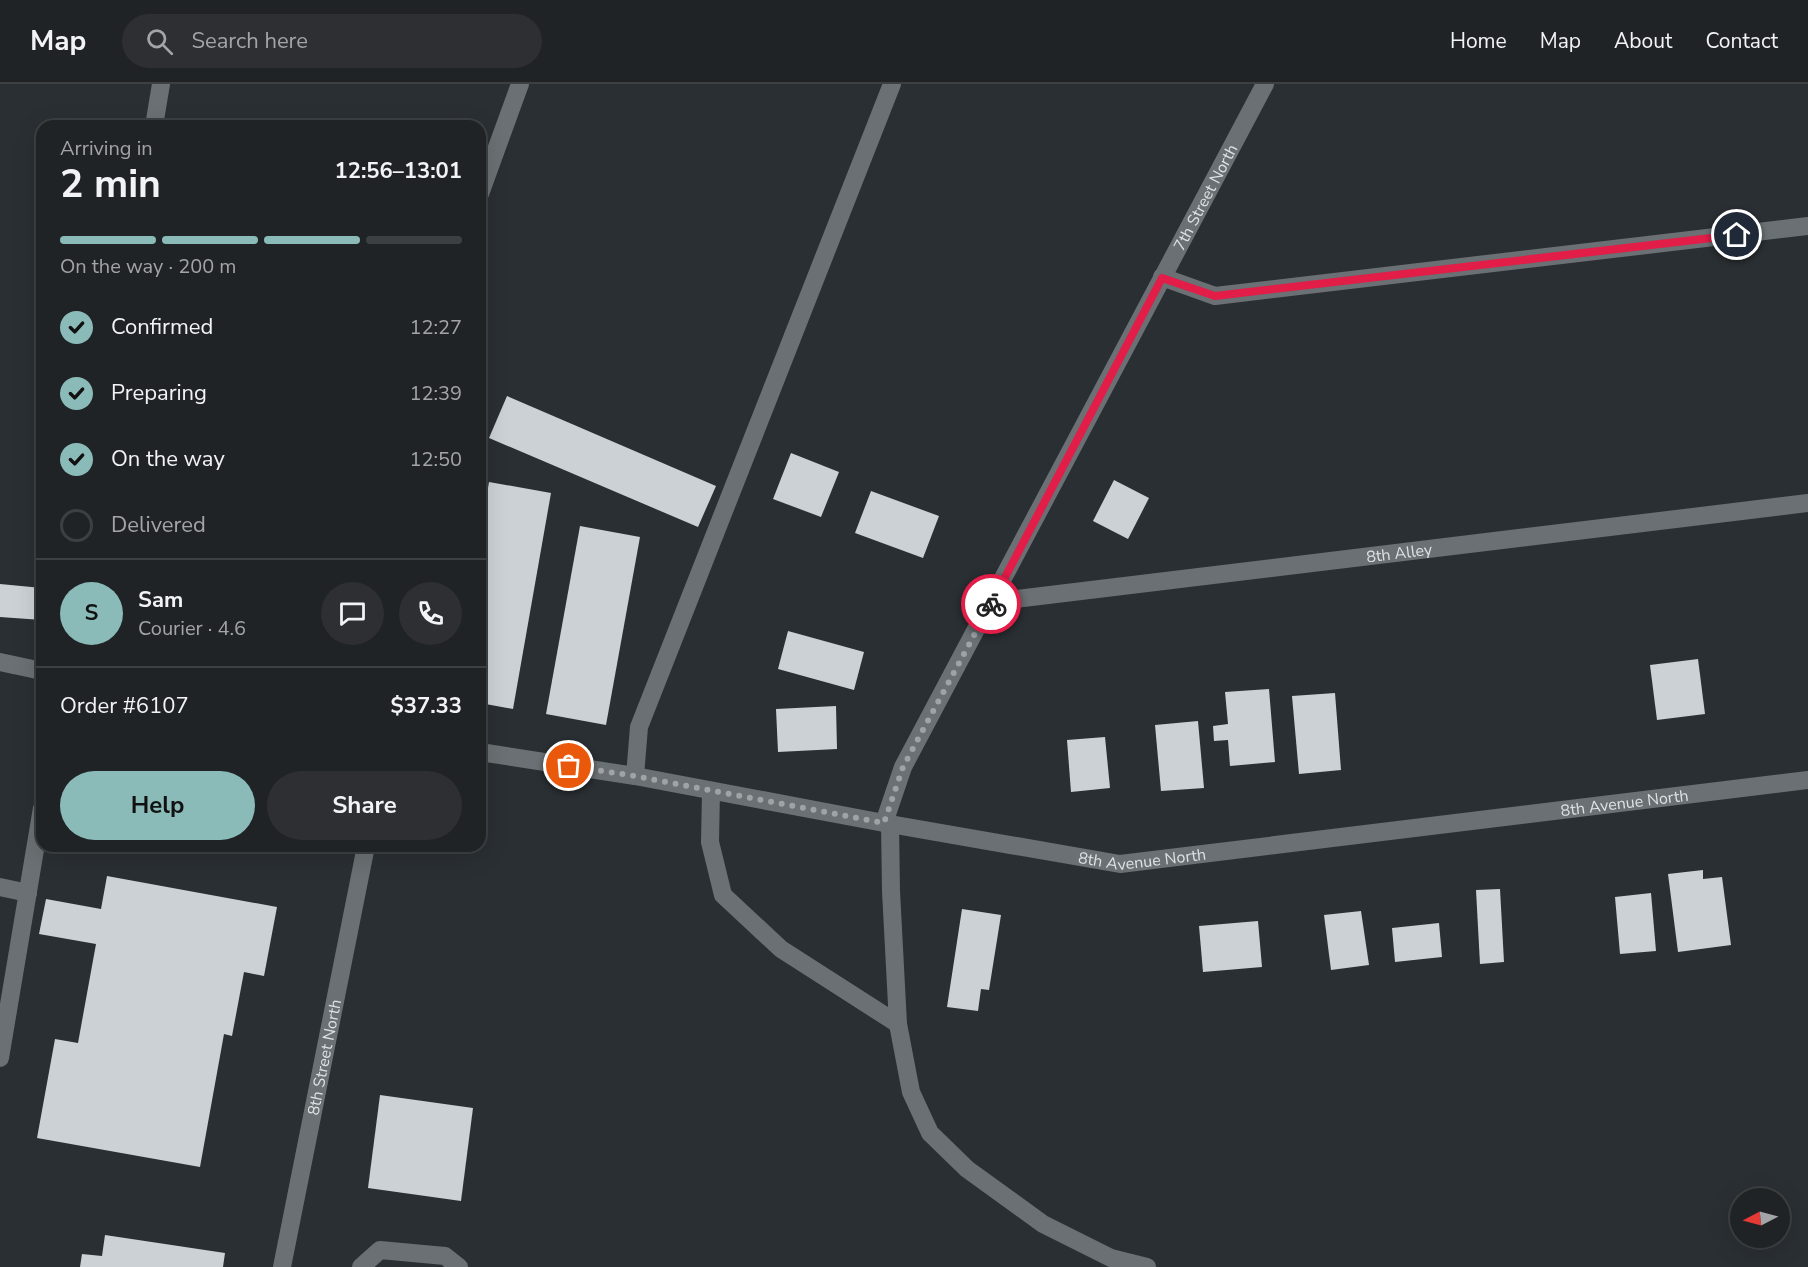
<!DOCTYPE html>
<meta charset="utf-8">
<style>
:root{--surface:#202326;--page:#2d2f32;--text:#f1f3f6;--muted:#a2a4a7;--line:#3d4043;--accent:#8bbbb9}
body{margin:0;font-family:"Nunito Sans",sans-serif;background:var(--page);color:var(--text);height:100vh;display:flex;flex-direction:column;font-size:22px;white-space:nowrap}
*{box-sizing:border-box;margin:0}
p{font-size:20px;color:var(--muted)}
.icon{flex:none;width:33px;height:33px;fill:none;stroke:currentColor;stroke-width:2;stroke-linecap:round;stroke-linejoin:round}
.map{position:relative;flex:1;overflow:hidden}
.side{position:absolute;left:36px;top:36px;width:450px;height:732px;display:flex;flex-direction:column;background:var(--surface);border-radius:18px;box-shadow:0 6px 24px #0002,0 0 0 2px var(--line)}
.side>*{flex:none}
.needle{width:39px;rotate:264deg}
.buttons{position:absolute;left:1730px;top:1104px;display:grid;gap:12px}
.buttons a{display:grid;place-items:center;width:60px;height:60px;border-radius:50%;background:var(--surface);box-shadow:0 6px 24px #0002,0 0 0 2px var(--line);font-size:30px}
.pin{position:absolute;display:grid;place-items:center;width:51px;height:51px;color:#fff;margin:-26px;border:3px solid #fff;border-radius:50%;box-shadow:0 2px 6px #0007}
.courier{position:absolute;display:grid;place-items:center;width:60px;height:60px;margin:-30px;border:4px solid #e11d48;border-radius:50%;background:#fff;color:#222;box-shadow:0 2px 8px #0007}
.summary em{font-style:normal;font-weight:700}
.summary div{display:flex;flex-direction:column-reverse}
.summary{display:flex;align-items:center;justify-content:space-between;height:102px;padding:0 24px}
h1{font-size:39px;font-weight:700;line-height:45px}
.bar{display:grid;grid-template-columns:repeat(4,1fr);gap:9px 6px;align-content:center;height:72px;padding:0 24px}
.bar i{height:8px;border-radius:4px;background:var(--line)}
.bar .selected{background:var(--accent)}
.bar p{grid-column:span 4}
.line{display:flex;align-items:center;gap:15px;padding:0 24px;border-top:2px solid var(--line)}
.line div{flex:1}
.round{display:grid;place-items:center;flex:none;width:63px;height:63px;border-radius:32px;background:var(--page)}
ol{padding:0 24px;list-style:none}
li{display:flex;align-items:center;gap:18px;height:66px}
li p{margin-inline-start:auto}
li .icon{padding:6px;border-radius:50%;background:var(--accent);color:#111;stroke-width:4}
li:last-child{color:var(--muted)}
li i{width:33px;height:33px;border:3px solid var(--line);border-radius:50%}
.button{display:flex;gap:12px;margin-top:auto;padding:12px 24px}
.button a{flex:1;height:69px;border-radius:36px;background:var(--accent);color:#111;font-size:24px;font-weight:700;line-height:69px;text-align:center}
.button a+a{background:var(--page);color:var(--text)}
header{display:flex;align-items:center;gap:36px;box-sizing:border-box;height:84px;padding:0 30px;background:var(--surface);border-bottom:2px solid var(--line)}
header strong{font-size:28px}
nav{display:flex;gap:33px;margin-inline-start:auto;font-size:21px}
.search{width:420px;height:54px;background:var(--page);display:flex;align-items:center;gap:15px;box-sizing:border-box;padding:0 21px;border-radius:33px;color:var(--muted);font-size:22px}
.map>svg:first-child{display:block}
</style>
<header>
<strong>Map</strong>
<div class="search"><svg class="icon" aria-label="search" viewBox="0 0 24 24"><circle cx="10" cy="10" r="6"/><path d="M15 15l6 6"/></svg>Search here</div>
<nav><a>Home</a><a>Map</a><a>About</a><a>Contact</a></nav>
</header>
<div class="map">
<svg width="1808" height="1183" viewBox="0 0 1808 1183">
<rect width="100%" height="100%" fill="#2a2f33"/>
<g fill="#cbd1d5">
<path d="M 507,312 L 716,402 L 698,443 L 489,354 Z"/>
<path d="M 791,369 L 839,388 L 821,433 L 773,415 Z"/>
<path d="M 1114,396 L 1149,414 L 1128,455 L 1093,437 Z"/>
<path d="M 489,398 L 551,409 L 513,625 L 480,619 L 480,451 Z"/>
<path d="M 871,407 L 939,432 L 923,474 L 855,449 Z"/>
<path d="M 580,442 L 640,453 L 606,641 L 546,630 Z"/>
<path d="M 0,500 L 42,504 L 42,536 L 0,533 Z"/>
<path d="M 788,547 L 864,568 L 854,606 L 778,585 Z"/>
<path d="M 1698,575 L 1705,630 L 1657,636 L 1650,581 Z"/>
<path d="M 1269,605 L 1275,678 L 1230,682 L 1228,656 L 1214,657 L 1213,642 L 1228,640 L 1225,608 Z"/>
<path d="M 1335,609 L 1341,686 L 1299,690 L 1292,612 Z"/>
<path d="M 836,622 L 837,665 L 778,668 L 776,625 Z"/>
<path d="M 1198,637 L 1204,704 L 1161,707 L 1155,641 Z"/>
<path d="M 1105,653 L 1110,704 L 1071,708 L 1067,656 Z"/>
<path d="M 1703,786 L 1703,795 L 1722,793 L 1731,861 L 1678,868 L 1668,790 Z"/>
<path d="M 107,792 L 277,823 L 264,892 L 244,888 L 232,952 L 224,950 L 200,1083 L 37,1054 L 55,955 L 78,959 L 96,860 L 39,850 L 46,815 L 101,825 Z"/>
<path d="M 1500,805 L 1504,878 L 1480,880 L 1476,806 Z"/>
<path d="M 1651,809 L 1656,867 L 1620,870 L 1615,813 Z"/>
<path d="M 962,825 L 1001,831 L 989,906 L 981,905 L 978,927 L 947,923 Z"/>
<path d="M 1361,827 L 1369,881 L 1331,886 L 1324,831 Z"/>
<path d="M 1258,837 L 1262,883 L 1203,888 L 1199,842 Z"/>
<path d="M 1439,839 L 1442,873 L 1395,878 L 1392,844 Z"/>
<path d="M 380,1011 L 473,1024 L 461,1117 L 368,1104 Z"/>
<path d="M 105,1151 L 225,1169 L 223,1183 L 80,1183 L 82,1170 L 102,1172 Z"/>
</g>
<g fill="none" stroke-linecap="round" stroke-linejoin="round">
<g stroke="#6a7073" stroke-width="18">
<path id="s1" d="M 991,518 L 1808,419"/>
<path d="M 635,692 L 639,643 L 892,0"/>
<path d="M 711,707 L 710,758 L 723,811 L 781,865 L 898,940"/>
<path d="M 890,740 L 891,807 L 898,940 L 911,1008 L 930,1049 L 967,1085 L 1043,1140 L 1111,1174 L 1147,1183"/>
<path d="M 0,803 L 28,809"/>
<path d="M 361,1183 L 380,1166 L 445,1172 L 459,1183"/>
</g>
<g stroke="#6a7073" stroke-width="18">
<path d="M 154,42 L 161,0"/>
<path d="M 480,110 L 520,0"/>
<path d="M 1162,193 L 1215,212 L 1808,142"/>
<path d="M 0,578 L 42,587"/>
<path id="s2" d="M 480,668 L 635,692 L 884,739 L 1120,780 L 1808,696"/>
<path id="s3" d="M 884,739 L 903,683 L 1265,0"/>
<path d="M 0,974 L 42,724"/>
<path id="s4" d="M 282,1183 L 366,762"/>
</g>
</g>
<g fill="none" stroke-linecap="round" stroke-linejoin="round">
<path stroke="#9fa3a6" stroke-width="6" stroke-dasharray="0 10.8" d="M 569,682 L 635,692 L 884,739 L 903,683 L 991,520"/>
<path stroke="#e11d48" stroke-width="8" d="M 991,520 L 1162,194 L 1215,212 L 1737,151"/>
</g>
<g text-anchor="middle" stroke-width="6" stroke-linejoin="round" paint-order="stroke">
<g font-size="16" fill="#dee2e4" stroke="#2a2f33">
<text dy="6" stroke="none"><textPath href="#s3" startOffset="704">7th Street North</textPath></text>
<text dy="6" stroke="none"><textPath href="#s1" startOffset="411">8th Alley</textPath></text>
<text dy="6" stroke="none"><textPath href="#s2" startOffset="1158">8th Avenue North</textPath></text>
<text dy="6" stroke="none"><textPath href="#s2" startOffset="672">8th Avenue North</textPath></text>
<text dy="6" stroke="none"><textPath href="#s4" startOffset="214">8th Street North</textPath></text>
</g>
</g>
</svg>
<div class="buttons">
<a><svg class="needle" viewBox="-14 -14 28 28"><path d="M0-13l5 13h-10z" fill="#e53935"/><path d="M0 13l5-13h-10z" fill="#a2a4a7"/></svg></a>
</div>
<div class="pin" style="left:569px;top:682px;background:#ea580c"><svg class="icon" aria-label="bag" viewBox="0 0 24 24"><path d="M5 8h14l-1 12H6zM9 8a3 3 0 0 1 6 0"/></svg></div>
<div class="pin" style="left:1737px;top:151px;background:#1f2937"><svg class="icon" aria-label="home" viewBox="0 0 24 24"><path d="M3 11l9-7 9 7M6 9v11h12V9"/></svg></div>
<div class="courier" style="left:991px;top:520px"><svg class="icon" aria-label="bike" viewBox="0 0 24 24"><circle cx="6" cy="16" r="4"/><circle cx="18" cy="16" r="4"/><path d="M6 16l4-8h5l3 8M10 8l3 8H6M13 5h3"/></svg></div>
<section class="side">
<div class="summary"><div><h1>2 min</h1><p>Arriving in</p></div><em>12:56–13:01</em></div>
<div class="bar"><i class="selected"></i><i class="selected"></i><i class="selected"></i><i></i><p>On the way · 200 m</p></div>
<ol>
<li><svg class="icon" aria-label="check" viewBox="0 0 24 24"><path d="M5 12l5 5 9-10"/></svg>Confirmed<p>12:27</p></li>
<li><svg class="icon" aria-label="check" viewBox="0 0 24 24"><path d="M5 12l5 5 9-10"/></svg>Preparing<p>12:39</p></li>
<li><svg class="icon" aria-label="check" viewBox="0 0 24 24"><path d="M5 12l5 5 9-10"/></svg>On the way<p>12:50</p></li>
<li><i></i>Delivered</li>
</ol>
<div class="line" style="height:108px"><b class="round" style="background:var(--accent);color:#111">S</b><div><b>Sam</b><p>Courier · 4.6</p></div><a class="round"><svg class="icon" aria-label="chat" viewBox="0 0 24 24"><path d="M4 5h16v11H9l-5 4z"/></svg></a><a class="round"><svg class="icon" aria-label="phone" viewBox="0 0 24 24"><path d="M5 4h4l2 5-3 2q2 4 5 5l2-3 5 2v4C11 20 4 13 5 4z"/></svg></a></div>
<div class="line" style="height:78px"><div>Order #6107</div><b>$37.33</b></div>
<div class="button"><a>Help</a><a>Share</a></div>
</section>
</div>
